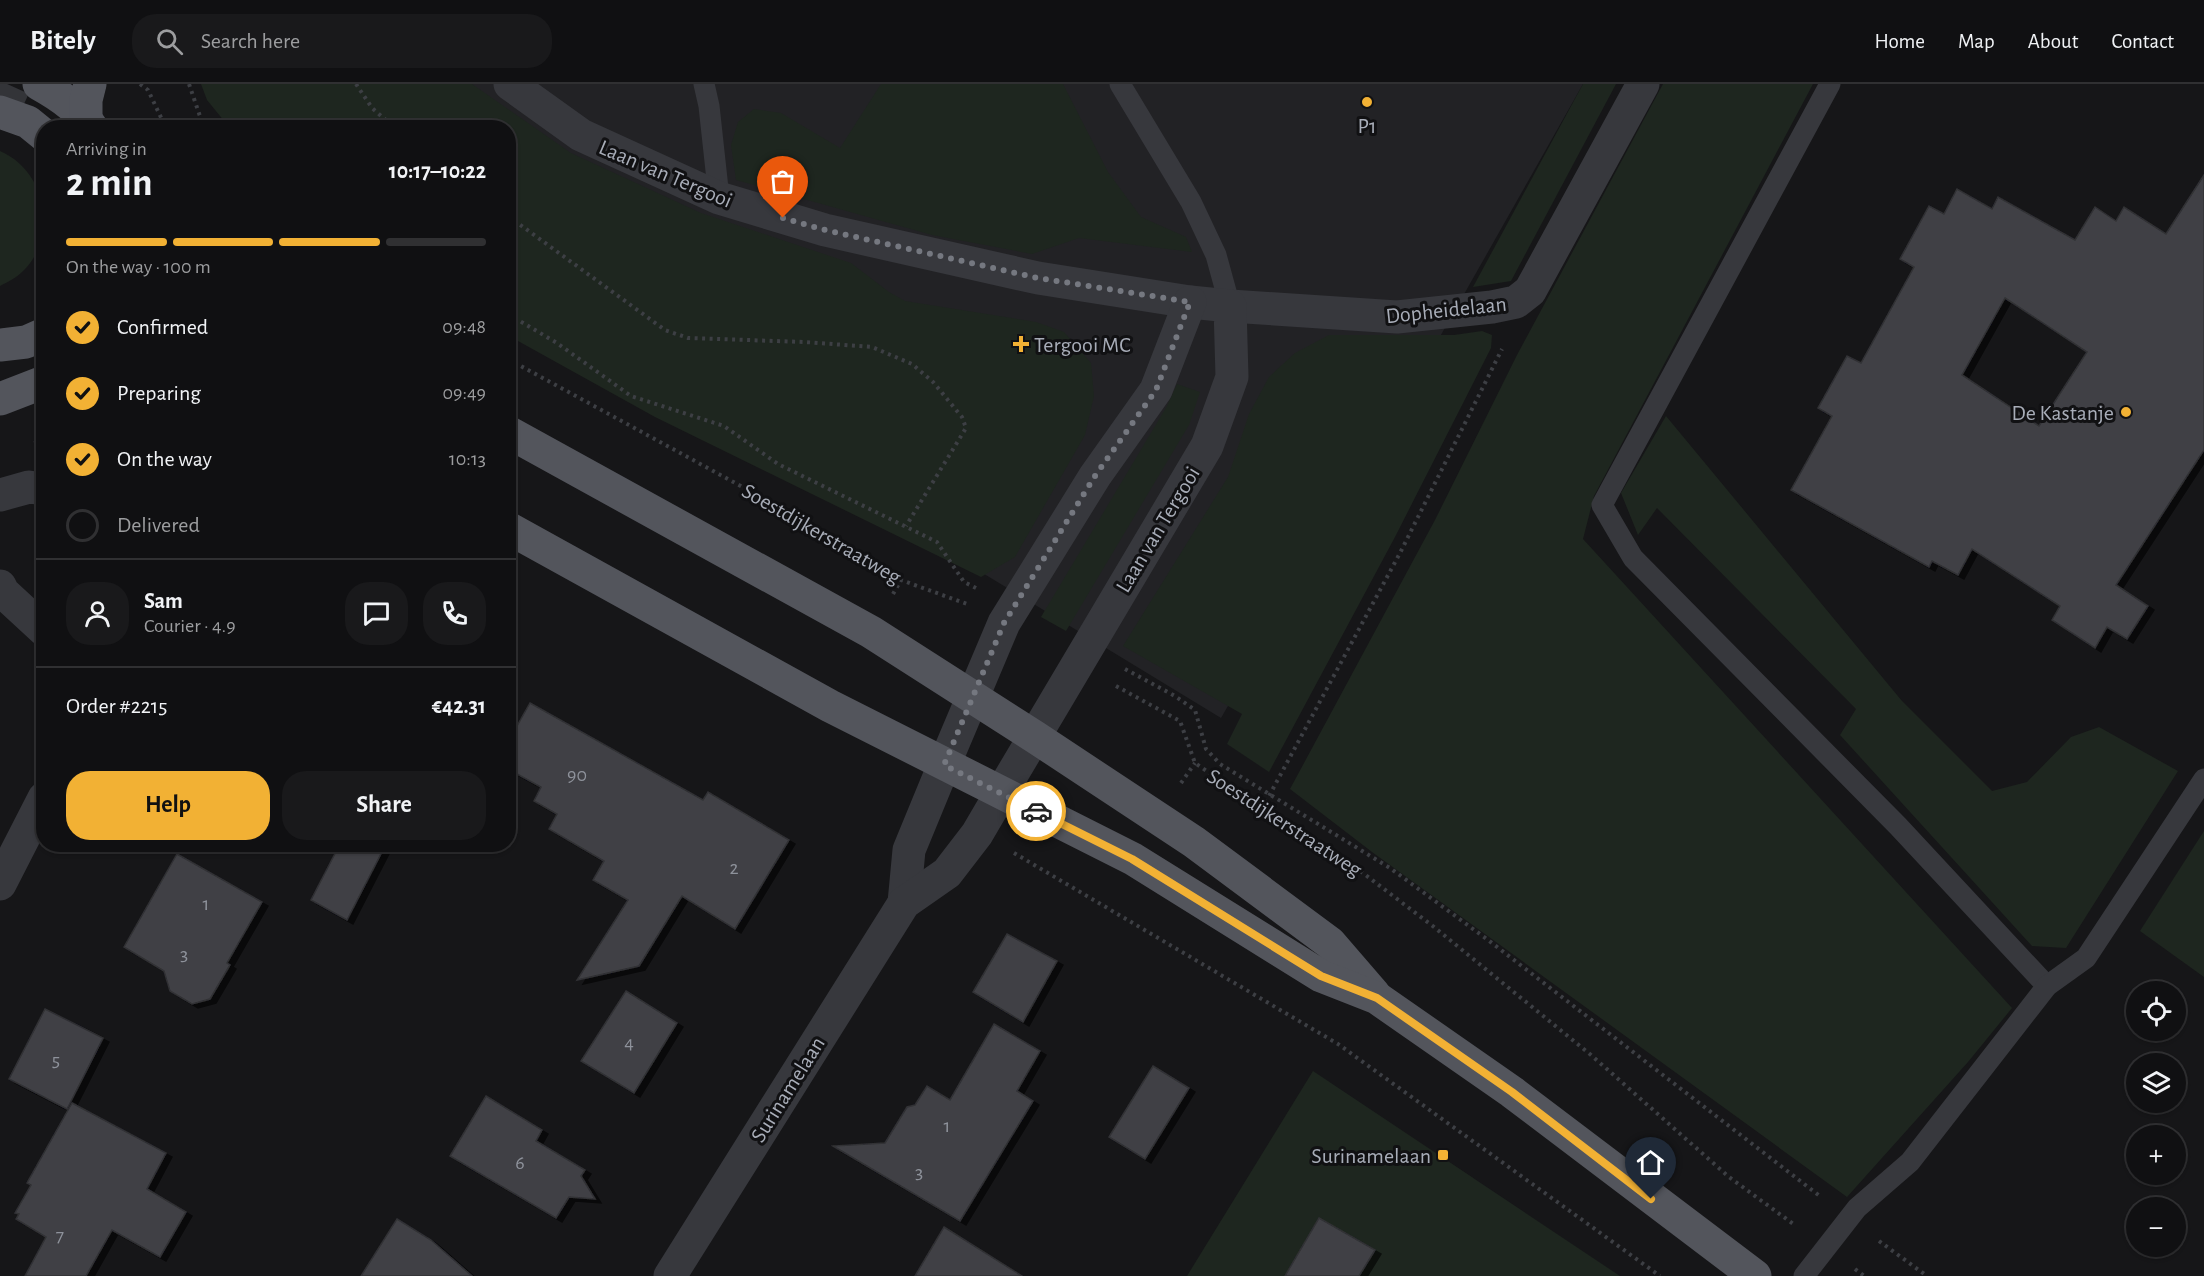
<!DOCTYPE html>
<meta charset="utf-8">
<style>
:root{--surface:#101012;--page:#19191b;--text:#f1f3f6;--muted:#9c9d9f;--line:#303032;--accent:#f2b134}
body{margin:0;font-family:"Alegreya Sans",sans-serif;background:var(--page);color:var(--text);height:100vh;display:flex;flex-direction:column;font-size:22px;white-space:nowrap}
*{box-sizing:border-box;margin:0}
p{font-size:20px;color:var(--muted)}
.icon{flex:none;width:33px;height:33px;fill:none;stroke:currentColor;stroke-width:2;stroke-linecap:round;stroke-linejoin:round}
.map{position:relative;flex:1;overflow:hidden}
.panel{position:absolute;left:36px;top:36px;width:480px;height:732px;display:flex;flex-direction:column;background:var(--surface);border-radius:24px;box-shadow:0 2px 4px #0004,0 0 0 2px var(--line)}
.panel>*{flex:none}
.buttons{position:absolute;left:2126px;top:897px;display:grid;gap:12px}
.buttons a{display:grid;place-items:center;width:60px;height:60px;border-radius:50%;background:var(--surface);box-shadow:0 2px 4px #0004,0 0 0 2px var(--line);font-size:30px}
.pin{position:absolute;display:grid;place-items:center;width:51px;height:51px;color:#fff;margin:-62px -26px;border-radius:50% 50% 50% 0;rotate:-45deg;box-shadow:0 0 6px #0007}
.pin .icon{rotate:45deg}
.courier{position:absolute;display:grid;place-items:center;width:60px;height:60px;margin:-30px;border:4px solid #f2b134;border-radius:50%;background:#fff;color:#222;box-shadow:0 2px 8px #0007}
.headline em{font-style:normal;font-weight:700}
.headline div{display:flex;flex-direction:column-reverse}
.headline{display:flex;align-items:center;justify-content:space-between;height:102px;padding:0 30px}
h1{font-size:39px;font-weight:700;line-height:45px}
.bar{display:grid;grid-template-columns:repeat(4,1fr);gap:9px 6px;align-content:center;height:72px;padding:0 30px}
.bar i{height:8px;border-radius:4px;background:var(--line)}
.bar .selected{background:var(--accent)}
.bar p{grid-column:span 4}
.line{display:flex;align-items:center;gap:15px;padding:0 30px;border-top:2px solid var(--line)}
.line div{flex:1}
.round{display:grid;place-items:center;flex:none;width:63px;height:63px;border-radius:24px;background:var(--page)}
ol{padding:0 30px;list-style:none}
li{display:flex;align-items:center;gap:18px;height:66px}
li p{margin-inline-start:auto}
li .icon{padding:6px;border-radius:50%;background:var(--accent);color:#111;stroke-width:4}
li:last-child{color:var(--muted)}
li i{width:33px;height:33px;border:3px solid var(--line);border-radius:50%}
.action{display:flex;gap:12px;margin-top:auto;padding:12px 30px}
.action a{flex:1;height:69px;border-radius:24px;background:var(--accent);color:#111;font-size:24px;font-weight:700;line-height:69px;text-align:center}
.action a+a{background:var(--page);color:var(--text)}
header{display:flex;align-items:center;gap:36px;box-sizing:border-box;height:84px;padding:0 30px;background:var(--surface);border-bottom:2px solid var(--line)}
header strong{font-size:28px}
nav{display:flex;gap:33px;margin-inline-start:auto;font-size:21px}
.search{width:420px;height:54px;background:var(--page);display:flex;align-items:center;gap:15px;box-sizing:border-box;padding:0 21px;border-radius:24px;color:var(--muted);font-size:22px}
.map>svg:first-child{display:block}
</style>
<header>
<strong>Bitely</strong>
<div class="search"><svg class="icon" aria-label="search" viewBox="0 0 24 24"><circle cx="10" cy="10" r="6"/><path d="M15 15l6 6"/></svg>Search here</div>
<nav><a>Home</a><a>Map</a><a>About</a><a>Contact</a></nav>
</header>
<div class="map">
<svg width="2204" height="1192" viewBox="0 0 2204 1192">
<defs>
<filter id="shadow"><feDropShadow dx="6" dy="4" stdDeviation="0" flood-color="#0009"/></filter>
</defs>
<rect width="100%" height="100%" fill="#161618"/>
<path fill="#222225" d="M 257,0 L 1583,0 L 1403,318 L 1221,634 L 509,201 L 508,44 Z"/>
<g fill="#1e261f">
<path d="M 201,0 L 472,0 L 571,69 L 701,129 L 851,179 L 889,208 L 905,217 L 1036,238 L 1064,248 L 1091,279 L 1094,312 L 1085,351 L 1015,473 L 981,493 L 655,333 L 509,252 L 508,44 L 229,43 L 207,16 Z"/>
<path d="M 881,0 L 1063,0 L 1108,88 L 1141,133 L 1186,153 L 1192,168 L 1079,154 L 1032,170 L 932,151 L 736,96 L 731,61 L 738,38 L 754,25 L 781,29 L 840,64 Z"/>
<path d="M 1583,0 L 1616,0 L 1511,197 L 1473,203 Z"/>
<path d="M 1663,0 L 1813,0 L 1594,412 L 1583,455 L 2012,924 L 1968,978 L 1847,1113 L 1372,768 L 1290,705 L 1435,436 L 1517,271 Z"/>
<path d="M 0,67 C 44,86 59,147 26,184 C 19,192 10,197 0,202 Z"/>
<path d="M 1482,247 L 1492,251 L 1491,264 L 1395,453 L 1269,688 L 1227,660 L 1242,630 L 1123,562 L 1228,393 L 1249,330 L 1269,293 L 1295,269 L 1329,251 L 1454,251 Z"/>
<path d="M 1177,300 L 1200,308 L 1189,341 L 1066,547 L 1041,533 L 1167,322 Z"/>
<path d="M 1666,332 L 1902,617 L 1992,707 L 2027,698 L 2071,653 L 2099,643 L 2178,687 L 2066,864 L 2032,862 L 1840,651 L 1856,625 L 1657,424 L 1638,451 L 1621,409 Z"/>
<path d="M 2204,747 L 2204,893 L 2140,847 Z"/>
<path d="M 1313,987 L 1620,1192 L 1187,1192 Z"/>
</g>
<g fill="#404145" stroke="#303034" stroke-width="1.5" fill-rule="evenodd" filter="url(#shadow)">
<path d="M 2204,91 L 2204,366 L 2116,501 L 2148,522 L 2127,555 L 2107,543 L 2095,564 L 2052,536 L 2060,522 L 1972,465 L 1958,491 L 1932,477 L 1929,483 L 1791,406 L 1832,332 L 1818,324 L 1847,272 L 1861,279 L 1914,183 L 1900,175 L 1929,122 L 1944,130 L 1957,105 L 1992,125 L 1998,113 L 2075,156 L 2095,123 L 2116,137 L 2124,123 L 2166,150 ZM 2005,214 L 2087,268 L 2039,342 L 1962,291 Z"/>
<path d="M 530,619 L 703,716 L 708,708 L 789,756 L 735,845 L 682,812 L 639,882 L 577,896 L 628,816 L 593,796 L 604,777 L 549,745 L 557,730 L 534,717 L 541,703 L 508,685 L 508,658 Z"/>
<path d="M 340,760 L 386,760 L 347,836 L 311,816 Z"/>
<path d="M 177,770 L 262,818 L 227,879 L 230,881 L 210,915 L 192,920 L 170,907 L 164,887 L 124,863 Z"/>
<path d="M 1007,850 L 1057,877 L 1023,938 L 973,908 Z"/>
<path d="M 626,907 L 677,939 L 634,1009 L 581,977 Z"/>
<path d="M 45,925 L 103,954 L 67,1025 L 9,995 Z"/>
<path d="M 994,940 L 1040,967 L 1017,1007 L 1033,1017 L 960,1137 L 833,1062 L 885,1059 L 907,1023 L 915,1021 L 927,1002 L 950,1016 Z"/>
<path d="M 1153,982 L 1189,1004 L 1145,1075 L 1109,1053 Z"/>
<path d="M 486,1012 L 542,1046 L 536,1057 L 585,1086 L 581,1092 L 595,1115 L 569,1113 L 556,1134 L 450,1072 Z"/>
<path d="M 72,1019 L 166,1069 L 147,1105 L 186,1128 L 160,1173 L 112,1146 L 86,1192 L 25,1192 L 46,1153 L 16,1135 L 19,1130 L 15,1129 L 31,1101 L 27,1099 Z"/>
<path d="M 1319,1134 L 1375,1166 L 1359,1192 L 1285,1192 Z"/>
<path d="M 397,1135 L 431,1156 L 472,1192 L 361,1192 Z"/>
<path d="M 944,1143 L 1022,1192 L 915,1192 Z"/>
</g>
<g fill="none" stroke-linecap="round" stroke-linejoin="round">
<path stroke="#333438" stroke-width="33" stroke-dasharray="33 16" stroke-linecap="butt" d="M 0,33 L 15,0"/>
<g stroke="#3d3f44" stroke-width="4" stroke-dasharray="3 4.5" stroke-linecap="butt">
<path d="M 140,0 L 148,6 L 166,44"/>
<path d="M 189,0 L 204,44"/>
<path d="M 356,0 L 372,24 L 395,44"/>
<path d="M 508,132 L 665,246 L 688,254 L 805,258 L 872,263 L 912,280 L 933,298 L 962,333 L 966,344 L 906,442"/>
<path d="M 508,230 L 557,259 L 631,312 L 724,342 L 778,380 L 937,458 L 964,498 L 976,504"/>
<path d="M 508,275 L 770,418 L 849,469 L 883,487 L 901,496 L 967,520"/>
<path d="M 34,359 L 44,357"/>
<path d="M 893,510 L 901,496"/>
<path d="M 1125,585 L 1175,612 L 1195,626 L 1206,665 L 1220,680 L 1390,784 L 1488,856 L 1821,1113"/>
<path d="M 1116,602 L 1180,637 L 1195,679 L 1262,725 L 1355,783 L 1434,843 L 1591,971 L 1729,1093 L 1796,1142"/>
<path d="M 1181,699 L 1195,679"/>
<path d="M 1262,725 L 1400,469 L 1502,265"/>
<path d="M 1014,769 L 1338,960 L 1660,1192"/>
<path d="M 1879,1157 L 1927,1192"/>
<path d="M 1855,1185 L 1864,1192"/>
</g>
<g stroke="#37383d" stroke-width="21">
<path d="M 704,0 L 709,22 L 719,114"/>
<path d="M 1120,0 L 1191,118 L 1216,171 L 1230,222"/>
<path d="M 1830,0 L 1602,421 L 1633,474 L 1898,742 L 2047,902"/>
<path d="M 1804,1192 L 1857,1124 L 1910,1078 L 2047,902 L 2086,874 L 2204,695"/>
</g>
<g stroke="#37383d" stroke-width="33">
<path d="M 1230,222 L 1397,233 L 1492,223 L 1516,218 L 1530,207 L 1643,0"/>
<path d="M 0,411 L 29,403 L 44,405"/>
<path d="M 0,502 L 3,508 L 44,546"/>
<path d="M 0,800 L 44,714"/>
<path d="M 904,819 L 909,766 L 944,681"/>
<path d="M 670,1192 L 904,819 L 947,789 L 977,750 L 1001,709"/>
</g>
<g stroke="#37383d" stroke-width="33">
<path d="M 510,0 L 581,51 L 719,114 L 825,146 L 1038,194 L 1190,218 L 1230,222 L 1232,293 L 1207,362 L 1001,709"/>
<path d="M 944,681 L 1004,539 L 1095,392 L 1156,306 L 1190,218"/>
</g>
<g stroke="#53555c" stroke-width="33">
<path d="M 39,0 C 59,11 79,24 92,44"/>
<path d="M 0,28 L 28,38 L 44,51"/>
<path d="M 86,34 L 86,16 L 90,0"/>
<path d="M 0,261 L 26,258 L 44,250"/>
<path d="M 0,315 L 44,298"/>
<path d="M 508,348 L 871,548 L 1035,653 L 1194,758 L 1330,859 L 1374,910"/>
<path d="M 508,444 L 830,622 L 1133,775 L 1321,892 L 1377,914 L 1512,1008 L 1755,1192"/>
</g>
</g>
<g fill="none" stroke-linecap="round" stroke-linejoin="round">
<path stroke="#757880" stroke-width="6" stroke-dasharray="0 10.8" d="M 783,134 L 825,146 L 1038,194 L 1190,218 L 1156,306 L 1095,392 L 1004,539 L 944,681 L 1036,727"/>
<path stroke="#f2b134" stroke-width="8" d="M 1036,727 L 1132,775 L 1321,892 L 1377,914 L 1512,1008 L 1651,1115"/>
</g>
<g fill="#f2b134" stroke="#111113" stroke-width="2">
<circle cx="1367" cy="18" r="6"/>
<path d="M1018 251h6v6h6v6h-6v6h-6v-6h-6v-6h6z"/>
<circle cx="2126" cy="328" r="6"/>
<rect x="1437" y="1065" width="12" height="12" rx="3"/>
</g>
<g text-anchor="middle" stroke-width="6" stroke-linejoin="round" paint-order="stroke">
<g font-size="20" fill="#8e929b">
<text x="577" y="697">90</text>
<text x="734" y="790">2</text>
<text x="206" y="826">1</text>
<text x="184" y="876">3</text>
<text x="629" y="965">4</text>
<text x="56" y="982">5</text>
<text x="947" y="1048">1</text>
<text x="520" y="1085">6</text>
<text x="919" y="1094">3</text>
<text x="60" y="1158">7</text>
</g>
<g font-size="22" fill="#a8adb8" stroke="#111113" text-anchor="end">
<text x="1367" y="49" text-anchor="middle">P1</text>
<text x="1034" y="268" text-anchor="start">Tergooi MC</text>
<text x="2114" y="336">De Kastanje</text>
<text x="1431" y="1079">Surinamelaan</text>
</g>
<g font-size="22" fill="#a8adb8" stroke="#111113">
<text transform="translate(666 89) rotate(23)" y="8">Laan van Tergooi</text>
<text transform="translate(1446 225) rotate(-6)" y="8">Dopheidelaan</text>
<text transform="translate(1157 445) rotate(-59)" y="8">Laan van Tergooi</text>
<text transform="translate(822 449) rotate(30)" y="8">Soestdijkerstraatweg</text>
<text transform="translate(1285 738) rotate(33)" y="8">Soestdijkerstraatweg</text>
<text transform="translate(787 1005) rotate(-58)" y="8">Surinamelaan</text>
</g>
</g>
</svg>
<div class="buttons">
<a><svg class="icon" aria-label="locate" viewBox="0 0 24 24"><circle cx="12" cy="12" r="6"/><path d="M12 2v4M12 18v4M2 12h4M18 12h4"/></svg></a>
<a><svg class="icon" aria-label="layers" viewBox="0 0 24 24"><path d="M12 4l9 5-9 5-9-5zM3 14l9 5 9-5"/></svg></a>
<a>+</a>
<a>−</a>
</div>
<div class="pin" style="left:783px;top:134px;background:#ea580c"><svg class="icon" aria-label="bag" viewBox="0 0 24 24"><path d="M5 8h14l-1 12H6zM9 8a3 3 0 0 1 6 0"/></svg></div>
<div class="pin" style="left:1651px;top:1115px;background:#1f2937"><svg class="icon" aria-label="home" viewBox="0 0 24 24"><path d="M3 11l9-7 9 7M6 9v11h12V9"/></svg></div>
<div class="courier" style="left:1036px;top:727px"><svg class="icon" aria-label="car" viewBox="0 0 24 24"><path d="M5 17H2v-5l4-1 3-4h7l3 4 3 1v5h-3M9 17h6M6 11h13"/><circle cx="7" cy="17" r="2"/><circle cx="17" cy="17" r="2"/></svg></div>
<section class="panel">
<div class="headline"><div><h1>2 min</h1><p>Arriving in</p></div><em>10:17–10:22</em></div>
<div class="bar"><i class="selected"></i><i class="selected"></i><i class="selected"></i><i></i><p>On the way · 100 m</p></div>
<ol>
<li><svg class="icon" aria-label="check" viewBox="0 0 24 24"><path d="M5 12l5 5 9-10"/></svg>Confirmed<p>09:48</p></li>
<li><svg class="icon" aria-label="check" viewBox="0 0 24 24"><path d="M5 12l5 5 9-10"/></svg>Preparing<p>09:49</p></li>
<li><svg class="icon" aria-label="check" viewBox="0 0 24 24"><path d="M5 12l5 5 9-10"/></svg>On the way<p>10:13</p></li>
<li><i></i>Delivered</li>
</ol>
<div class="line" style="height:108px"><a class="round"><svg class="icon" aria-label="person" viewBox="0 0 24 24"><circle cx="12" cy="8" r="4"/><path d="M4 21q1-7 8-7t8 7"/></svg></a><div><b>Sam</b><p>Courier · 4.9</p></div><a class="round"><svg class="icon" aria-label="chat" viewBox="0 0 24 24"><path d="M4 5h16v11H9l-5 4z"/></svg></a><a class="round"><svg class="icon" aria-label="phone" viewBox="0 0 24 24"><path d="M5 4h4l2 5-3 2q2 4 5 5l2-3 5 2v4C11 20 4 13 5 4z"/></svg></a></div>
<div class="line" style="height:78px"><div>Order #2215</div><b>€42.31</b></div>
<div class="action"><a>Help</a><a>Share</a></div>
</section>
</div>
